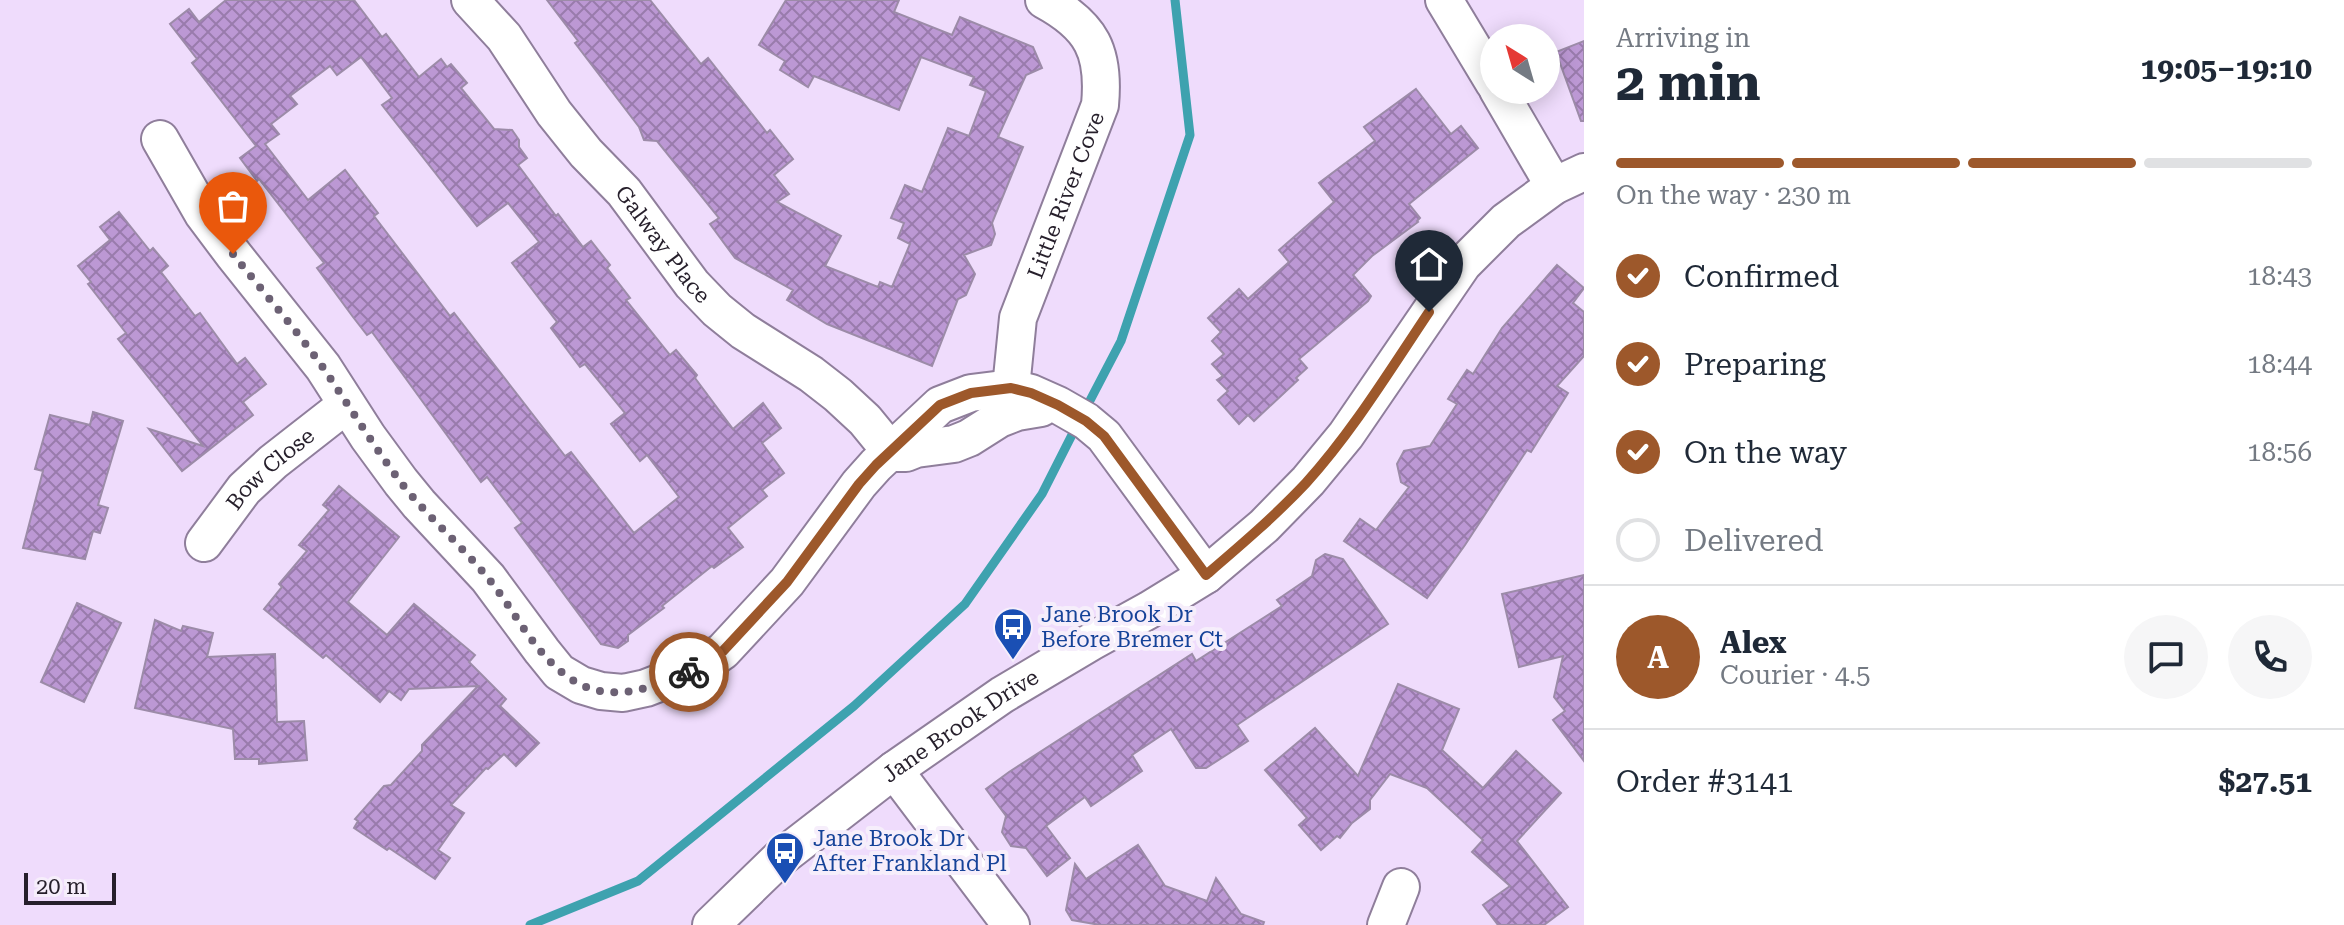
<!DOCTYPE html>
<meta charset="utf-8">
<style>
:root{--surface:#fff;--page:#f6f6f7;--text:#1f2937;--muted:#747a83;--line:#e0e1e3;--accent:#9d582b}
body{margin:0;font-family:"Roboto Serif",serif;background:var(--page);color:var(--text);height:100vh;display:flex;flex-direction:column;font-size:30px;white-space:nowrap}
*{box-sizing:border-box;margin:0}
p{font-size:26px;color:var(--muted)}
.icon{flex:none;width:44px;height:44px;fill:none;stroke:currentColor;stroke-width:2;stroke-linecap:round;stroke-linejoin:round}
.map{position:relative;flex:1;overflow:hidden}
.sheet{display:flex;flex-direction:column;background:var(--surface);width:760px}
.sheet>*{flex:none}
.needle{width:52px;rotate:323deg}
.fabs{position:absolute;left:1480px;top:24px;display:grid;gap:16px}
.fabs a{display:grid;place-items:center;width:80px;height:80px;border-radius:50%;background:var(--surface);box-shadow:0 4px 20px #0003;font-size:40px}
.scale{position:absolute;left:24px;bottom:20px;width:92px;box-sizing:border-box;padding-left:8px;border:4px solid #261f2b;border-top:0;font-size:22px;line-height:28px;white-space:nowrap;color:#261f2b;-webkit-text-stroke:6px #f6eefb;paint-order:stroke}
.pin{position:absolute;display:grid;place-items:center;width:68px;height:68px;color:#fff;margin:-82px -34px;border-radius:50% 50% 50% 0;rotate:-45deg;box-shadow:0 0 8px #0007}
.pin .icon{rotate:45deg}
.courier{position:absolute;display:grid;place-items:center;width:80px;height:80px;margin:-40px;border:6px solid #9d582b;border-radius:50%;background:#fff;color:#222;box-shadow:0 2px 10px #0007}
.headline em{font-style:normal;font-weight:700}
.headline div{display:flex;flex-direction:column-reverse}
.headline{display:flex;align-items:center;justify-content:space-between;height:136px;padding:0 32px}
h1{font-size:52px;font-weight:700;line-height:60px}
.bar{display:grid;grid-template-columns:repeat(4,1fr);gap:12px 8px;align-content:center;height:96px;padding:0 32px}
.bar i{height:10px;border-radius:6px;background:var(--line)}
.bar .active{background:var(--accent)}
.bar p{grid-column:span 4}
.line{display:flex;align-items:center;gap:20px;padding:0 32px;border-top:2px solid var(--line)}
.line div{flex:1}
.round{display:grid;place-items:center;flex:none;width:84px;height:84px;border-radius:42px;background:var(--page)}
ol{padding:0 32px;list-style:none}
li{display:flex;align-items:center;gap:24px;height:88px}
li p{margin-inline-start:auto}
li .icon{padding:8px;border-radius:50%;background:var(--accent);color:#fff;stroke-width:4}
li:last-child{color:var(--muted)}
li i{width:44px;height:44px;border:4px solid var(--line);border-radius:50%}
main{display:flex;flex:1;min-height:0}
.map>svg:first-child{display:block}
</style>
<main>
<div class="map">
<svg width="1584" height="925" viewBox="0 0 1584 925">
<defs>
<pattern id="building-cross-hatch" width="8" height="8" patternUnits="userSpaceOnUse" patternTransform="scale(2)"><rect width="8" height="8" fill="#bc98d4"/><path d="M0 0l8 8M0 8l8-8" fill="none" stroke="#997bac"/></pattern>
</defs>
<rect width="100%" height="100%" fill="#efdcfc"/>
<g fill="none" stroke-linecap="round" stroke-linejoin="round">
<g stroke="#3ea2af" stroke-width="9">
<path d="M 1084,412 L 1121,341 L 1190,135 L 1175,0"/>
<path d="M 530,925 L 638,881 L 854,706 L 965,604 L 1042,494 L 1077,425"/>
</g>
</g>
<g fill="url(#building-cross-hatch)" stroke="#9c8ba8" stroke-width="2" fill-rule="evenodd">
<path d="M 226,0 L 354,0 L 382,37 L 386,34 L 419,77 L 441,59 L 447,67 L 451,64 L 467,83 L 461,88 L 494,129 L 512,130 L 519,140 L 519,147 L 527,158 L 518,165 L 556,216 L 558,214 L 583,247 L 591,241 L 610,265 L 607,268 L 630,298 L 626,300 L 670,355 L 676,350 L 697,375 L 695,378 L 733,429 L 763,403 L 781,428 L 762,443 L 784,473 L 762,490 L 767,496 L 728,528 L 743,547 L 714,568 L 712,566 L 662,606 L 664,608 L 628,635 L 628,641 L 618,648 L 601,644 L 515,528 L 522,523 L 487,477 L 481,482 L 372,332 L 367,335 L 353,317 L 317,268 L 324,263 L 259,179 L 257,181 L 240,158 L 256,146 L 192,63 L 197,59 L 170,24 L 189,9 L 199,22 ZM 361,57 L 392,98 L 382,105 L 477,226 L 508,203 L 539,242 L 512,263 L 557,322 L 551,328 L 580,367 L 585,364 L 625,413 L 611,424 L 640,461 L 647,455 L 679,497 L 634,533 L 571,452 L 565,456 L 454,313 L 450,316 L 374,216 L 378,213 L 345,170 L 308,200 L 265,144 L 279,134 L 271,124 L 297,104 L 290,96 L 330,66 L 337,75 Z"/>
<path d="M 547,0 L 650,0 L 701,64 L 708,58 L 767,133 L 770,130 L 793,159 L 774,175 L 789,194 L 777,202 L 841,236 L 825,266 L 878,287 L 880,282 L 892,287 L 910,244 L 898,238 L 904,223 L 891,218 L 905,185 L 922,192 L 948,128 L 969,136 L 986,91 L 970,85 L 974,77 L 921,57 L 899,110 L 814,76 L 808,87 L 780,70 L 785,61 L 759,45 L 786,0 L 899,0 L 894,12 L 952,35 L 960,17 L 1033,47 L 1042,68 L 1026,75 L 998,137 L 1023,147 L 992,223 L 995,234 L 991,245 L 964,255 L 975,274 L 966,295 L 958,299 L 932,366 L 827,324 L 787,300 L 793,290 L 735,258 L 710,224 L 719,218 L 657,141 L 644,140 L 639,127 L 575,43 L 578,41 Z"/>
<path d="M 1584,41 L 1584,121 L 1581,121 L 1556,52 Z"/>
<path d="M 1416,89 L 1451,134 L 1461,126 L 1478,148 L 1409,204 L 1420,218 L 1417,221 L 1418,222 L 1372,256 L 1353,275 L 1371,296 L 1368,301 L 1299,359 L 1307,368 L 1296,378 L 1298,380 L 1254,421 L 1248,415 L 1239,424 L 1218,400 L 1228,391 L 1217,380 L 1223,376 L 1212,364 L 1224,354 L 1212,341 L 1221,332 L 1208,318 L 1239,289 L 1248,299 L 1289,262 L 1279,250 L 1334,202 L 1319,183 L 1375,141 L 1364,127 Z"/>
<path d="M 119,212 L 150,251 L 153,248 L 168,266 L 161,272 L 195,316 L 200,313 L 237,364 L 245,358 L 266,384 L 243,402 L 253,415 L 182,471 L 149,429 L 203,446 L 118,339 L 126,333 L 88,284 L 91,282 L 78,266 L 110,240 L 100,227 Z"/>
<path d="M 1557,265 L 1584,288 L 1573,303 L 1584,312 L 1584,356 L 1557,386 L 1568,393 L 1531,452 L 1527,450 L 1465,545 L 1427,598 L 1344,541 L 1360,519 L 1376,530 L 1409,487 L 1401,482 L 1397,464 L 1404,451 L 1430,446 L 1457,404 L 1448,399 L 1467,370 L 1473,374 L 1502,328 Z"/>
<path d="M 93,412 L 123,421 L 98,505 L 108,508 L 100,533 L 93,531 L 85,559 L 23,548 L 43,471 L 35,469 L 50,415 L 90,425 Z"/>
<path d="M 339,486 L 399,537 L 348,602 L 387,635 L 414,604 L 475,655 L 469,662 L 506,699 L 500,706 L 539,743 L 516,766 L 504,754 L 488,769 L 486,768 L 451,805 L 464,813 L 438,850 L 450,858 L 435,879 L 389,848 L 387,850 L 354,828 L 358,821 L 355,819 L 384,786 L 391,785 L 422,751 L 422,745 L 478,686 L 409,689 L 401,700 L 389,691 L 380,702 L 326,655 L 323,658 L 264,609 L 282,587 L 279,584 L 307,551 L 299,545 L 329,510 L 323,505 Z"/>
<path d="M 1325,554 L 1343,559 L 1388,624 L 1237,725 L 1248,741 L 1206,768 L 1196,768 L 1171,729 L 1132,755 L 1142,771 L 1091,806 L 1085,797 L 1046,826 L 1070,858 L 1047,876 L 1026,848 L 1011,846 L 1002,832 L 1006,816 L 986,789 L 1009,772 L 1192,654 L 1196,661 L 1282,606 L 1277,600 L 1312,576 L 1316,560 Z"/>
<path d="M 1584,575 L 1584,761 L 1553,720 L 1565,711 L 1554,697 L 1563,656 L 1519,667 L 1502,594 Z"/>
<path d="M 77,603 L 121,623 L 84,702 L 41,682 Z"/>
<path d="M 155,620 L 181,631 L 183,626 L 213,633 L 207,657 L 275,654 L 277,722 L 304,721 L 307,760 L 259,764 L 259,759 L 235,759 L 233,729 L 135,708 Z"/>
<path d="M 1398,684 L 1459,709 L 1442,750 L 1483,788 L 1516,751 L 1561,793 L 1517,841 L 1568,907 L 1544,925 L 1498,925 L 1483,905 L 1510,886 L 1472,852 L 1483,840 L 1427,788 L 1390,774 L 1370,800 L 1370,809 L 1352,823 L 1340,838 L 1337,836 L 1321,850 L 1299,825 L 1307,818 L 1265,770 L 1315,728 L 1358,776 Z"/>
<path d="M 1138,845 L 1165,886 L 1207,901 L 1216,878 L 1241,914 L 1264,922 L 1263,925 L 1100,925 L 1072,920 L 1066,910 L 1075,864 L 1086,879 Z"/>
</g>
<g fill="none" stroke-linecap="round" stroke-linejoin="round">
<defs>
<g id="minor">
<path id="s1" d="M 470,0 L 504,37 L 554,113 L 586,153 L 624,192 L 692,284 L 717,310 L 743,331 L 811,374 L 838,395 L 865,420 L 892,453"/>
<path d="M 1444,0 L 1494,83"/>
<path d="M 1498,90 L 1554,186"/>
<path d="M 160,139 L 203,214 L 233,254 L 323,367 L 368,437 L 401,482 L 419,504 L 488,578 L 542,651 L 559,672 L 581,685 L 601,691 L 623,693 L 646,688 L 700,667 L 723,651 L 787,582 L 859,484 L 876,465 L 940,405 L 971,393 L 1011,388 L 1031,393 L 1058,405 L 1086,421 L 1104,436 L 1206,575"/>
<path id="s2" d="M 1017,411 L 1011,388 L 1018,318 L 1100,105 C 1105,52 1092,26 1044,0"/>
<path d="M 892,453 L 906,453 L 916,449 L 954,444 L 969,438 L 999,419 L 1017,412 L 1041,408"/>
<path id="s3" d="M 204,543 L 244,489 L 273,462 L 346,405"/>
<path d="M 894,770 L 1011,925"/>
<path id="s4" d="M 711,925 L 779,859 L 894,770 L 1002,695 L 1091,642 L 1149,610 L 1206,575 L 1264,526 L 1308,481 L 1346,435 L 1463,264 L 1506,221 L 1554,186 L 1584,172"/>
<path d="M 1386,925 L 1401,887"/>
</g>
</defs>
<use href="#minor" stroke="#8f7e9b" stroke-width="40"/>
<use href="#minor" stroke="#fff" stroke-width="36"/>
</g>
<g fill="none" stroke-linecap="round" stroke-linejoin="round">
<path stroke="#6c6174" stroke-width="8" stroke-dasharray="0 14.4" d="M 233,254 C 263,292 296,329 324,369 C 350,407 374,447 402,484 C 429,518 461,545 488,578 C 516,612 539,663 578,683 C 614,703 655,687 689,672"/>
<path stroke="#9d582b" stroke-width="10" d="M 689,672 L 723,651 L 787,582 L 859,484 L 876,465 L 940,405 L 971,393 L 1011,388 L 1031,393 L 1058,405 L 1086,421 L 1104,436 L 1206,575 C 1241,545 1275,516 1306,483 C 1353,431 1390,370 1429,312"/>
</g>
<defs>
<symbol id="bus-pin" viewBox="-11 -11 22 30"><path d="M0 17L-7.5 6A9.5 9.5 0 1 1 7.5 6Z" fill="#1a4fb4" stroke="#f6eefb"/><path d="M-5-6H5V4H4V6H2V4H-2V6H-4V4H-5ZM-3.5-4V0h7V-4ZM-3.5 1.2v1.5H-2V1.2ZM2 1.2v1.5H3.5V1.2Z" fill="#fff"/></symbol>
</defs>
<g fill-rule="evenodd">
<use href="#bus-pin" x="991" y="605" width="44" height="60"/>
<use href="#bus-pin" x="763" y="829" width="44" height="60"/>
</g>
<g text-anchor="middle" stroke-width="8" stroke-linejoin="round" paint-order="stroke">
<g font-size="22" fill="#261f2b" stroke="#f6eefb">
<text dy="8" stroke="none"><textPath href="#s2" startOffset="226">Little River Cove</textPath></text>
<text dy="8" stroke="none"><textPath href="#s1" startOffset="312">Galway Place</textPath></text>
<text dy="8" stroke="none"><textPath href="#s3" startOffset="100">Bow Close</textPath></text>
<text dy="8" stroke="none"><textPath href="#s4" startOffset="320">Jane Brook Drive</textPath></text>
</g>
<g font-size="22" fill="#164399" stroke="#f6eefb" text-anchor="start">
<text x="1041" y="622">Jane Brook Dr<tspan x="1041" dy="25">Before Bremer Ct</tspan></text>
<text x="813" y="846">Jane Brook Dr<tspan x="813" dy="25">After Frankland Pl</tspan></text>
</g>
</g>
</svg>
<div class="fabs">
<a><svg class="needle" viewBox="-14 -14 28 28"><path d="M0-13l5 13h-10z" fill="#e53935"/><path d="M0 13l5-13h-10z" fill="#747a83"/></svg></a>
</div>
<div class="scale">20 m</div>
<div class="pin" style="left:233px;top:254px;background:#ea580c"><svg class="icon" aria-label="bag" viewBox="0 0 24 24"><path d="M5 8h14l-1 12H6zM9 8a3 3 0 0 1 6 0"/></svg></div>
<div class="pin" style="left:1429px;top:312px;background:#1f2937"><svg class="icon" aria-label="home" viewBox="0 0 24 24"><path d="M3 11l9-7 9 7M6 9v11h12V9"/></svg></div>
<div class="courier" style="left:689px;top:672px"><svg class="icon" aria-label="bike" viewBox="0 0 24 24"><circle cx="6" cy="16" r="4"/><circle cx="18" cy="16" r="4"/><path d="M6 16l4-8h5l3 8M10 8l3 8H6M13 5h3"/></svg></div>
</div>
<section class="sheet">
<div class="headline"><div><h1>2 min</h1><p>Arriving in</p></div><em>19:05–19:10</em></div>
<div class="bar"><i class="active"></i><i class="active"></i><i class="active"></i><i></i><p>On the way · 230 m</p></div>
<ol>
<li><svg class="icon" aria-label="check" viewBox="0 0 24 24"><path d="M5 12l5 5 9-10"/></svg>Confirmed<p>18:43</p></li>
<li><svg class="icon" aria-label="check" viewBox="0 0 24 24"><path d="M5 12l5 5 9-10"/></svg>Preparing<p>18:44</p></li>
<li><svg class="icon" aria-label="check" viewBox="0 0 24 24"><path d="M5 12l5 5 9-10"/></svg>On the way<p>18:56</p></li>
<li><i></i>Delivered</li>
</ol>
<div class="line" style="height:144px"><b class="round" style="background:var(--accent);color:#fff">A</b><div><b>Alex</b><p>Courier · 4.5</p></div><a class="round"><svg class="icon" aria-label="chat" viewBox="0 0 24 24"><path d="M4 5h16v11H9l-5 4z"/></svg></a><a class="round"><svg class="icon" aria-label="phone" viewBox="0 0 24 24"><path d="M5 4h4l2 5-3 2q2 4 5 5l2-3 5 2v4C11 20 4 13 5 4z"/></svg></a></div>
<div class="line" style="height:104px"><div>Order #3141</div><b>$27.51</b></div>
</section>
</main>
